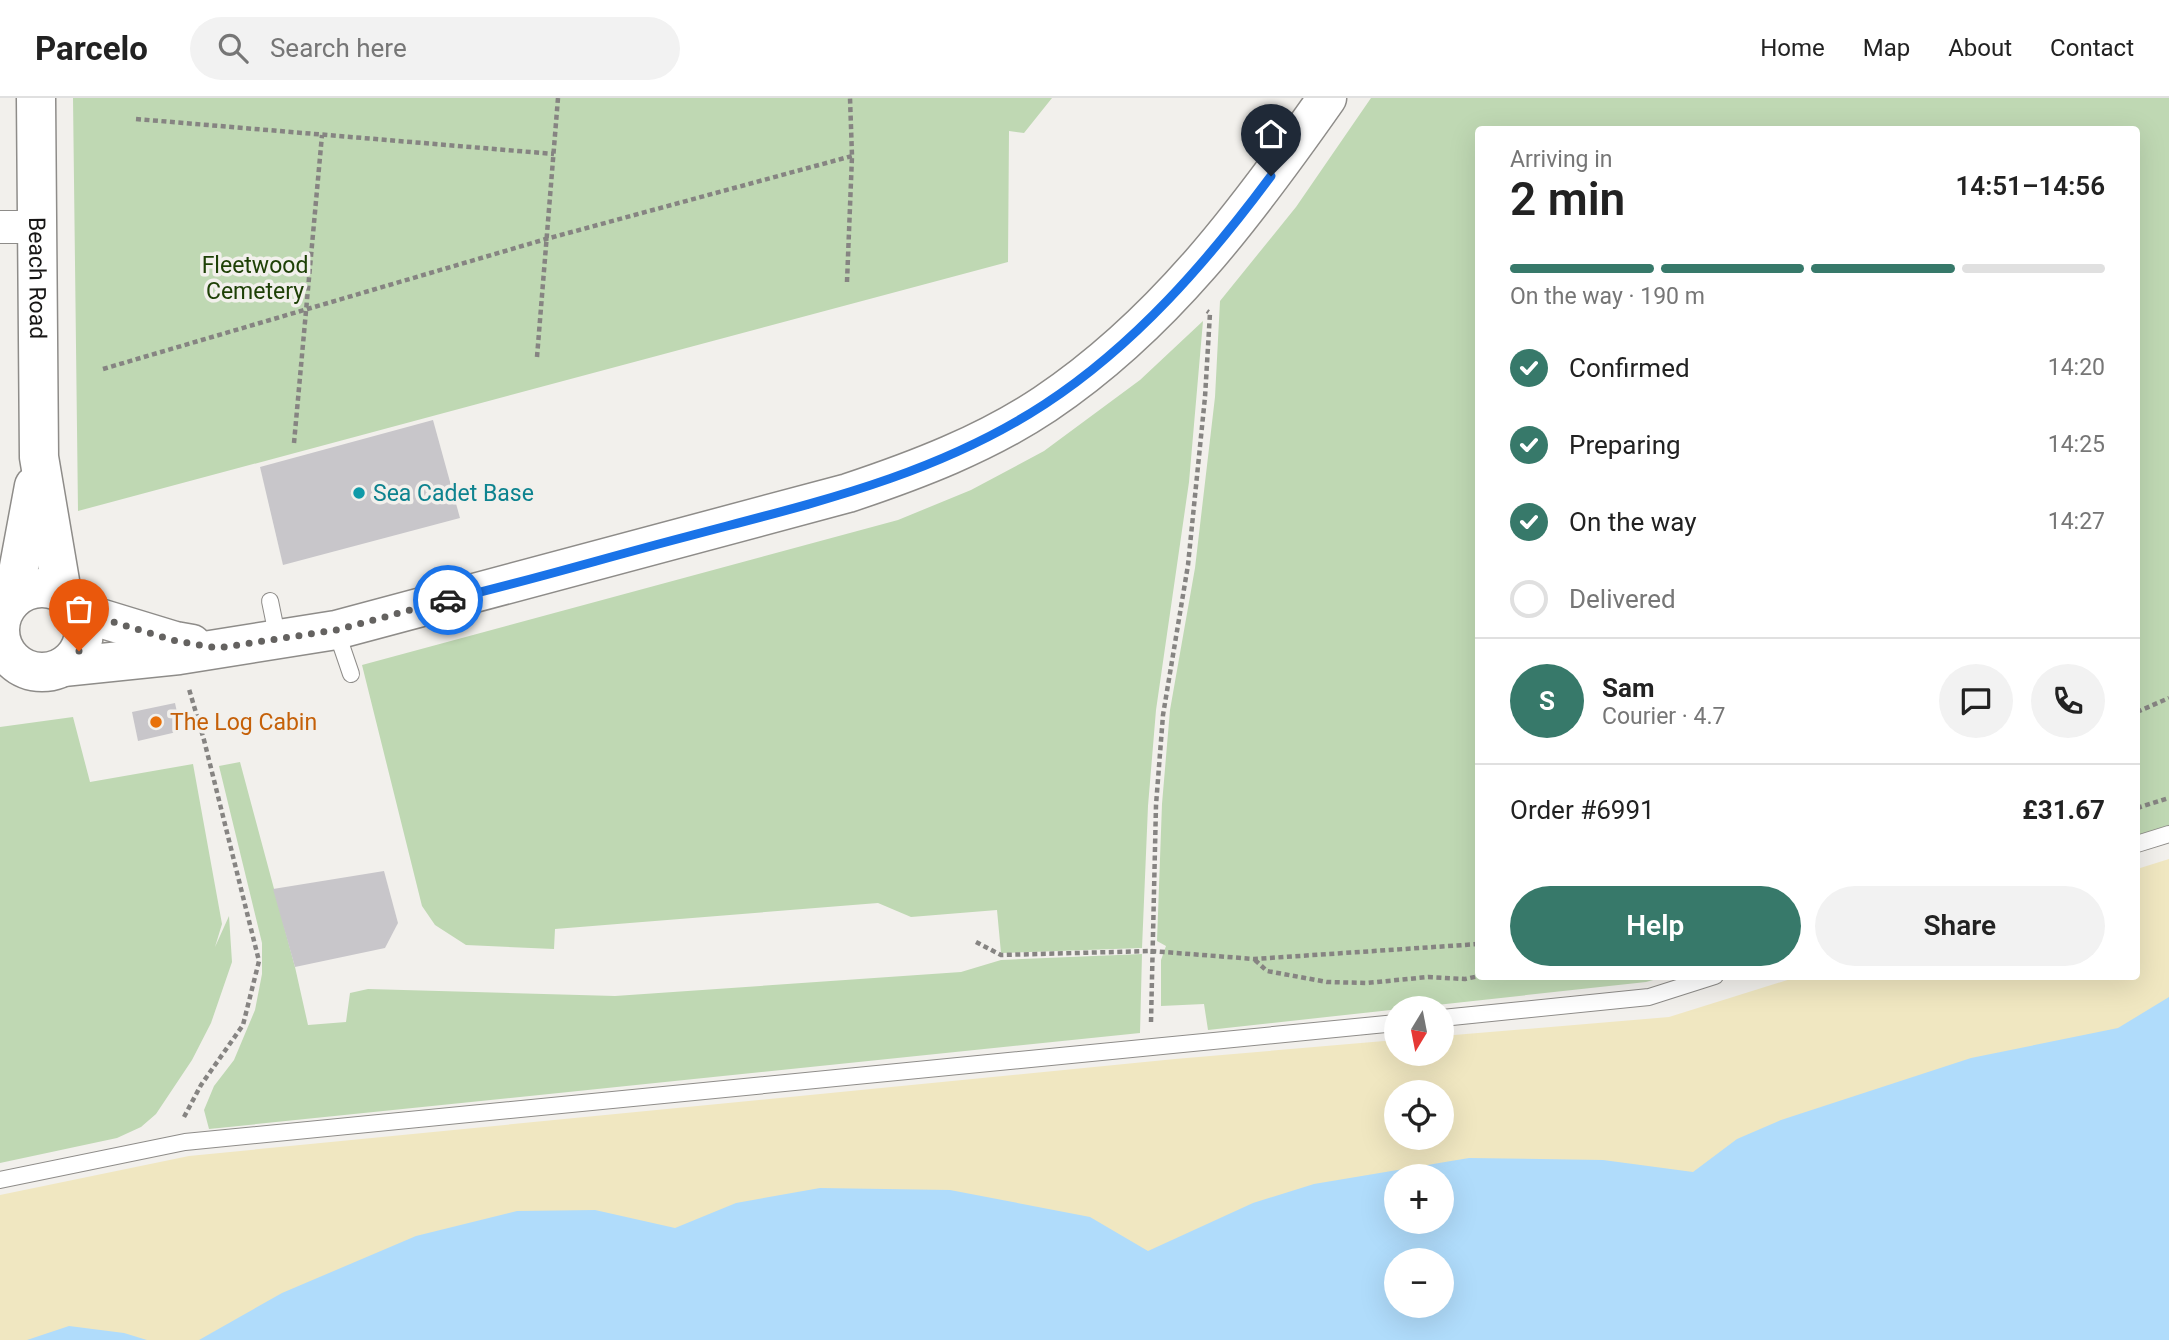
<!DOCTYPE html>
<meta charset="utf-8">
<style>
:root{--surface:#fff;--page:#f2f2f2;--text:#222;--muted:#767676;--line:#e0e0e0;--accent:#37796a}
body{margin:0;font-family:Roboto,sans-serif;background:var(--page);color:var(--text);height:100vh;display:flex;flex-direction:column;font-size:26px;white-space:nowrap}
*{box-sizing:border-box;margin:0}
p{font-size:23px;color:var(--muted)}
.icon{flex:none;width:38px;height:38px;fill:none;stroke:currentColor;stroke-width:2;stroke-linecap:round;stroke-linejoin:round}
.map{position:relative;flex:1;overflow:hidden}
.side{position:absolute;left:1475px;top:28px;width:665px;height:854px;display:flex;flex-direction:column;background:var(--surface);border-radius:7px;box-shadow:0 7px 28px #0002}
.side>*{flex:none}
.needle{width:46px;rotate:190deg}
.buttons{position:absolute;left:1384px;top:898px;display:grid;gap:14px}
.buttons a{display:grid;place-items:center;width:70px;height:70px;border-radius:50%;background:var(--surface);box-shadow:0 7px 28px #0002;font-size:35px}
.pin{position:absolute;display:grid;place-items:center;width:60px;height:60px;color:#fff;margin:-72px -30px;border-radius:50% 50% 50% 0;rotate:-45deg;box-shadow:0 0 7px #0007}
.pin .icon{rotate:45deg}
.courier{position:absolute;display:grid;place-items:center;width:70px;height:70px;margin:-35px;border:5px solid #1a73e8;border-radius:50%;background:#fff;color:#222;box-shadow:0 2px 9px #0007}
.headline em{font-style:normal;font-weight:600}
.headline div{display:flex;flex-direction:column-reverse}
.headline{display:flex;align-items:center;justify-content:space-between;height:119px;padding:0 35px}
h1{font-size:46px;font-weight:600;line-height:52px}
.bar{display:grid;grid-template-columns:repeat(4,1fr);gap:10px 7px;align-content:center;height:84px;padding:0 35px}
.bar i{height:9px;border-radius:5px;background:var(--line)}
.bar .active{background:var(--accent)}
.bar p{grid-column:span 4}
.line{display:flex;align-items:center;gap:18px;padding:0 35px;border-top:2px solid var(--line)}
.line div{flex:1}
.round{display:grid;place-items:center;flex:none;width:74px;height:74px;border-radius:37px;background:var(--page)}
ol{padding:0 35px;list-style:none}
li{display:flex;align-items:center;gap:21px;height:77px}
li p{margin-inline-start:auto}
li .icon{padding:7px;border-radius:50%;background:var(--accent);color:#fff;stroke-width:4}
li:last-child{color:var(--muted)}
li i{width:38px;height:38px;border:4px solid var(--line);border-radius:50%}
.action{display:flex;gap:14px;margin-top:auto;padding:14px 35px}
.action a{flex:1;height:80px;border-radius:42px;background:var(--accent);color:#fff;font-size:28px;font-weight:600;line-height:80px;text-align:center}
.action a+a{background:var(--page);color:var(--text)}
header{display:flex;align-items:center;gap:42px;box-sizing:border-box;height:98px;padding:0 35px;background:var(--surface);border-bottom:2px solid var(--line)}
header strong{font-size:33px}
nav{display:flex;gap:38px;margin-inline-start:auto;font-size:24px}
.search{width:490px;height:63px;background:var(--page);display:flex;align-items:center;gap:18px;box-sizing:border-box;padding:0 24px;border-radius:38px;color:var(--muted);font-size:26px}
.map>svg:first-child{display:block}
</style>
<header>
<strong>Parcelo</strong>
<div class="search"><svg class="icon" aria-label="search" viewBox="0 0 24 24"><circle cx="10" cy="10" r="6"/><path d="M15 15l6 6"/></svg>Search here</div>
<nav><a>Home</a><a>Map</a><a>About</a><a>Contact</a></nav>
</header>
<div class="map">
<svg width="2169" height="1242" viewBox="0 0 2169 1242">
<rect width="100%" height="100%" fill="#f2f0ec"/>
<g fill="#bfd8b3">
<path d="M 73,0 L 1052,0 L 1024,35 L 1009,33 L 1008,164 L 78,413 Z"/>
<path d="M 1371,0 L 2169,0 L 2169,729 L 2137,738 L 2137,32 L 1479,32 L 1479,878 L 1664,879 L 1646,884 L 1208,932 L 1204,906 L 1161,908 L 1161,862 L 1166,848 L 1157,843 L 1162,706 L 1170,612 L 1195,470 L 1215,299 L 1220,203 L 1296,109 Z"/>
<path d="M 1203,223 L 1189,384 L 1156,612 L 1148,708 L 1142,850 L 1001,855 L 997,812 L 911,819 L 878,805 L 555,831 L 554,851 L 466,847 L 435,827 L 422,808 L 362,567 L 898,422 L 971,392 L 1044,353 L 1140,282 Z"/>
<path d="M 73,619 L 90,684 L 193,666 L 222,826 L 215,849 L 229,818 L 232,864 L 211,925 L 192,962 L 156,1016 L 141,1029 L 117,1040 L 0,1065 L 0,629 Z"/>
<path d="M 240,664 L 295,869 L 308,927 L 346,924 L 350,895 L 368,891 L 615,898 L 961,874 L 1001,862 L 1142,856 L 1140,935 L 209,1031 L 204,1012 L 214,988 L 234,962 L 255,912 L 262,876 L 262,845 L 219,668 Z"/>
</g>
<path fill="#f0e7c1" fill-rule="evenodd" d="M 2169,761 L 2169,1242 L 0,1242 L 0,1097 L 189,1058 L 1175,961 L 1396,942 L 1396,956 L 1442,956 L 1442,938 L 1669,919 L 1797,879 L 2137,878 L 2137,771 ZM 1396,994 L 1442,994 L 1442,1040 L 1396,1040 ZM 1396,1078 L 1442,1078 L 1442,1124 L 1396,1124 ZM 1396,1162 L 1442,1162 L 1442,1208 L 1396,1208 Z"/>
<g fill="#b0dcfb" fill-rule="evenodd">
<path d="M 2169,899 L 2169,1242 L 199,1242 L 282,1195 L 416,1138 L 517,1113 L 595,1112 L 675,1130 L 736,1105 L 820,1090 L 950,1092 L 1090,1119 L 1148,1153 L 1253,1105 L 1314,1086 L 1469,1060 L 1603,1062 L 1693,1074 L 1737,1041 L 1781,1022 L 1971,960 L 2118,930 ZM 1396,1078 L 1442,1078 L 1442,1124 L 1396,1124 ZM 1396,1162 L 1442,1162 L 1442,1208 L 1396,1208 Z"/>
<path d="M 69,1228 L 124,1235 L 147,1242 L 27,1242 Z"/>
</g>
<g fill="#c8c6ca">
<path d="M 433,322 L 460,420 L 283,467 L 260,369 Z"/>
<path d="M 175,605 L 181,633 L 138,643 L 132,614 Z"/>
<path d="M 384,773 L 398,825 L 385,850 L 295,869 L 273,791 Z"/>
</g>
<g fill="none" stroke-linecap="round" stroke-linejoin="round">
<defs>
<g id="lane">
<path d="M 270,503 L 278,542"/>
<path d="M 336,532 L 351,576"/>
<path d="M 2137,746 L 2169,736"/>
<path d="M 1442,920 L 1649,899 L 1715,878"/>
<path d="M 0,1082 L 185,1044 L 1396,925"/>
</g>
<path id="street" d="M 0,129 L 36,129"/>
<g id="secondary">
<path id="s1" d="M 36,0 L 39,359 L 62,495"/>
<circle cx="42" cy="532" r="42"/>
<path d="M 13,501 L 34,388"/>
<path d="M 80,514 L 175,543 L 192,546"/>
<path d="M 63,569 L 179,557 L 336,532 L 848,395 C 917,372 985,346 1045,306 C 1163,227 1247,114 1327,0"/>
</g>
</defs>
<use href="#lane" stroke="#8e8c89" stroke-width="18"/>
<use href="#street" stroke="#8e8c89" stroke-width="34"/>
<use href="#secondary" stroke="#8e8c89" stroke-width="41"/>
<g stroke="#868482" stroke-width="4.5" stroke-dasharray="5 3.5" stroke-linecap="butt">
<path d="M 136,21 L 554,56"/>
<path d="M 847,184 L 852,58 L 850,0"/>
<path d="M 537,259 L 558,0"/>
<path d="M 103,271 L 546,141 L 852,58"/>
<path d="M 294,345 L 322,37"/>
<path d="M 2137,614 L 2169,600"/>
<path d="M 2137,710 L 2169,700"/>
<path d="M 976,844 L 1001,857 L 1151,853 L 1254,861 L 1479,846"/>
<path d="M 1255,862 L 1267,873 L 1327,884 L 1367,885 L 1428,879 L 1465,881 L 1479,878"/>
<path d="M 1151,924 L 1156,707 L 1163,617 L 1188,467 L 1205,299 L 1210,215 L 1207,213"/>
<path d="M 184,1019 L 201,987 L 243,927 L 259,863 L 204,642 L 189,591"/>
</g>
<use href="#lane" stroke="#fff" stroke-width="16"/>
<use href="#street" stroke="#fff" stroke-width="32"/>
<use href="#secondary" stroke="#fff" stroke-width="38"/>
</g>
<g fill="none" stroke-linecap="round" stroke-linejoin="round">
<path stroke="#646260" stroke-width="7" stroke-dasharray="0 12.6" d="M 79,553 C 84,539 85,528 80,514 L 176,543 L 218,550 L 336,532 L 448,502"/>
<path stroke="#1a73e8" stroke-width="9" d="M 448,502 C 529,483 608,459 689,438 C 813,405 935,378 1045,306 C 1135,247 1207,164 1271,78"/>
</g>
<circle fill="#0f9aa8" stroke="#f2f0ec" stroke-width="2.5" cx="359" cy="395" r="7"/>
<circle fill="#e8710a" stroke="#f2f0ec" stroke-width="2.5" cx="156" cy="624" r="7"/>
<g text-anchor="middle" stroke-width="7" stroke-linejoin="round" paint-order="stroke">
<g font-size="23" fill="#1e4006" stroke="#f2f0ec">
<text x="255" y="175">Fleetwood<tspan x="255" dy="26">Cemetery</tspan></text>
</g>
<g font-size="23" fill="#171615" stroke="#f2f0ec">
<text dy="8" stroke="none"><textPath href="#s1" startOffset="180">Beach Road</textPath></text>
</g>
<g font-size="23" fill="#0d838f" stroke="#f2f0ec" text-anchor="start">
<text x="373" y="403">Sea Cadet Base</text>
</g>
<g font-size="23" fill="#c56008" stroke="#f2f0ec" text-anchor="start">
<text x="170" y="632">The Log Cabin</text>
</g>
</g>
</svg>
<div class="buttons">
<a><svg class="needle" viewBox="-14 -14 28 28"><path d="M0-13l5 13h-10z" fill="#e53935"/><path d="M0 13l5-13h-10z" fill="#767676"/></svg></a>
<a><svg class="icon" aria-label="locate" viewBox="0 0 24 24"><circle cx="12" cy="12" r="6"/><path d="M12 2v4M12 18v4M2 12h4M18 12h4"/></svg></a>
<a>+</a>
<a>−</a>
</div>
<div class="pin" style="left:79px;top:553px;background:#ea580c"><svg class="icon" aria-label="bag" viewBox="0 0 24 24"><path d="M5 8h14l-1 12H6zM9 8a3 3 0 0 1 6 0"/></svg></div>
<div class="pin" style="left:1271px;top:78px;background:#1f2937"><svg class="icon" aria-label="home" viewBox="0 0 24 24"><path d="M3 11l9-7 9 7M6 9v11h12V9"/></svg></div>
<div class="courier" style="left:448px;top:502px"><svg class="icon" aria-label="car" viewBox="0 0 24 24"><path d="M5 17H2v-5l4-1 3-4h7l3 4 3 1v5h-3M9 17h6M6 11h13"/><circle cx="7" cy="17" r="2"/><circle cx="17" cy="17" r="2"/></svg></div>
<section class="side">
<div class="headline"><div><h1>2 min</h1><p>Arriving in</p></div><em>14:51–14:56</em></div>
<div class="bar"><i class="active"></i><i class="active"></i><i class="active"></i><i></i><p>On the way · 190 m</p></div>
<ol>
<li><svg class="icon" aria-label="check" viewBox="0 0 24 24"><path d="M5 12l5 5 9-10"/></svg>Confirmed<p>14:20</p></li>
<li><svg class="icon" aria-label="check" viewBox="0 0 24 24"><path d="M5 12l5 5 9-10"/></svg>Preparing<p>14:25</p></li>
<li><svg class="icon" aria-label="check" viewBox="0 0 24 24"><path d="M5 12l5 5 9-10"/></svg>On the way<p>14:27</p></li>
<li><i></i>Delivered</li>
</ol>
<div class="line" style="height:126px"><b class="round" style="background:var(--accent);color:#fff">S</b><div><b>Sam</b><p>Courier · 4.7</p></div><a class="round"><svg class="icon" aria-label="chat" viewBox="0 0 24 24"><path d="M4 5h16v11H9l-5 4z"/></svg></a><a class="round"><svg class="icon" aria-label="phone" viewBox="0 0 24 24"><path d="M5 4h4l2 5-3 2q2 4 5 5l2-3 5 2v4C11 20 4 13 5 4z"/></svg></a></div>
<div class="line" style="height:91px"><div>Order #6991</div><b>£31.67</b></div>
<div class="action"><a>Help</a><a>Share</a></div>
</section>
</div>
